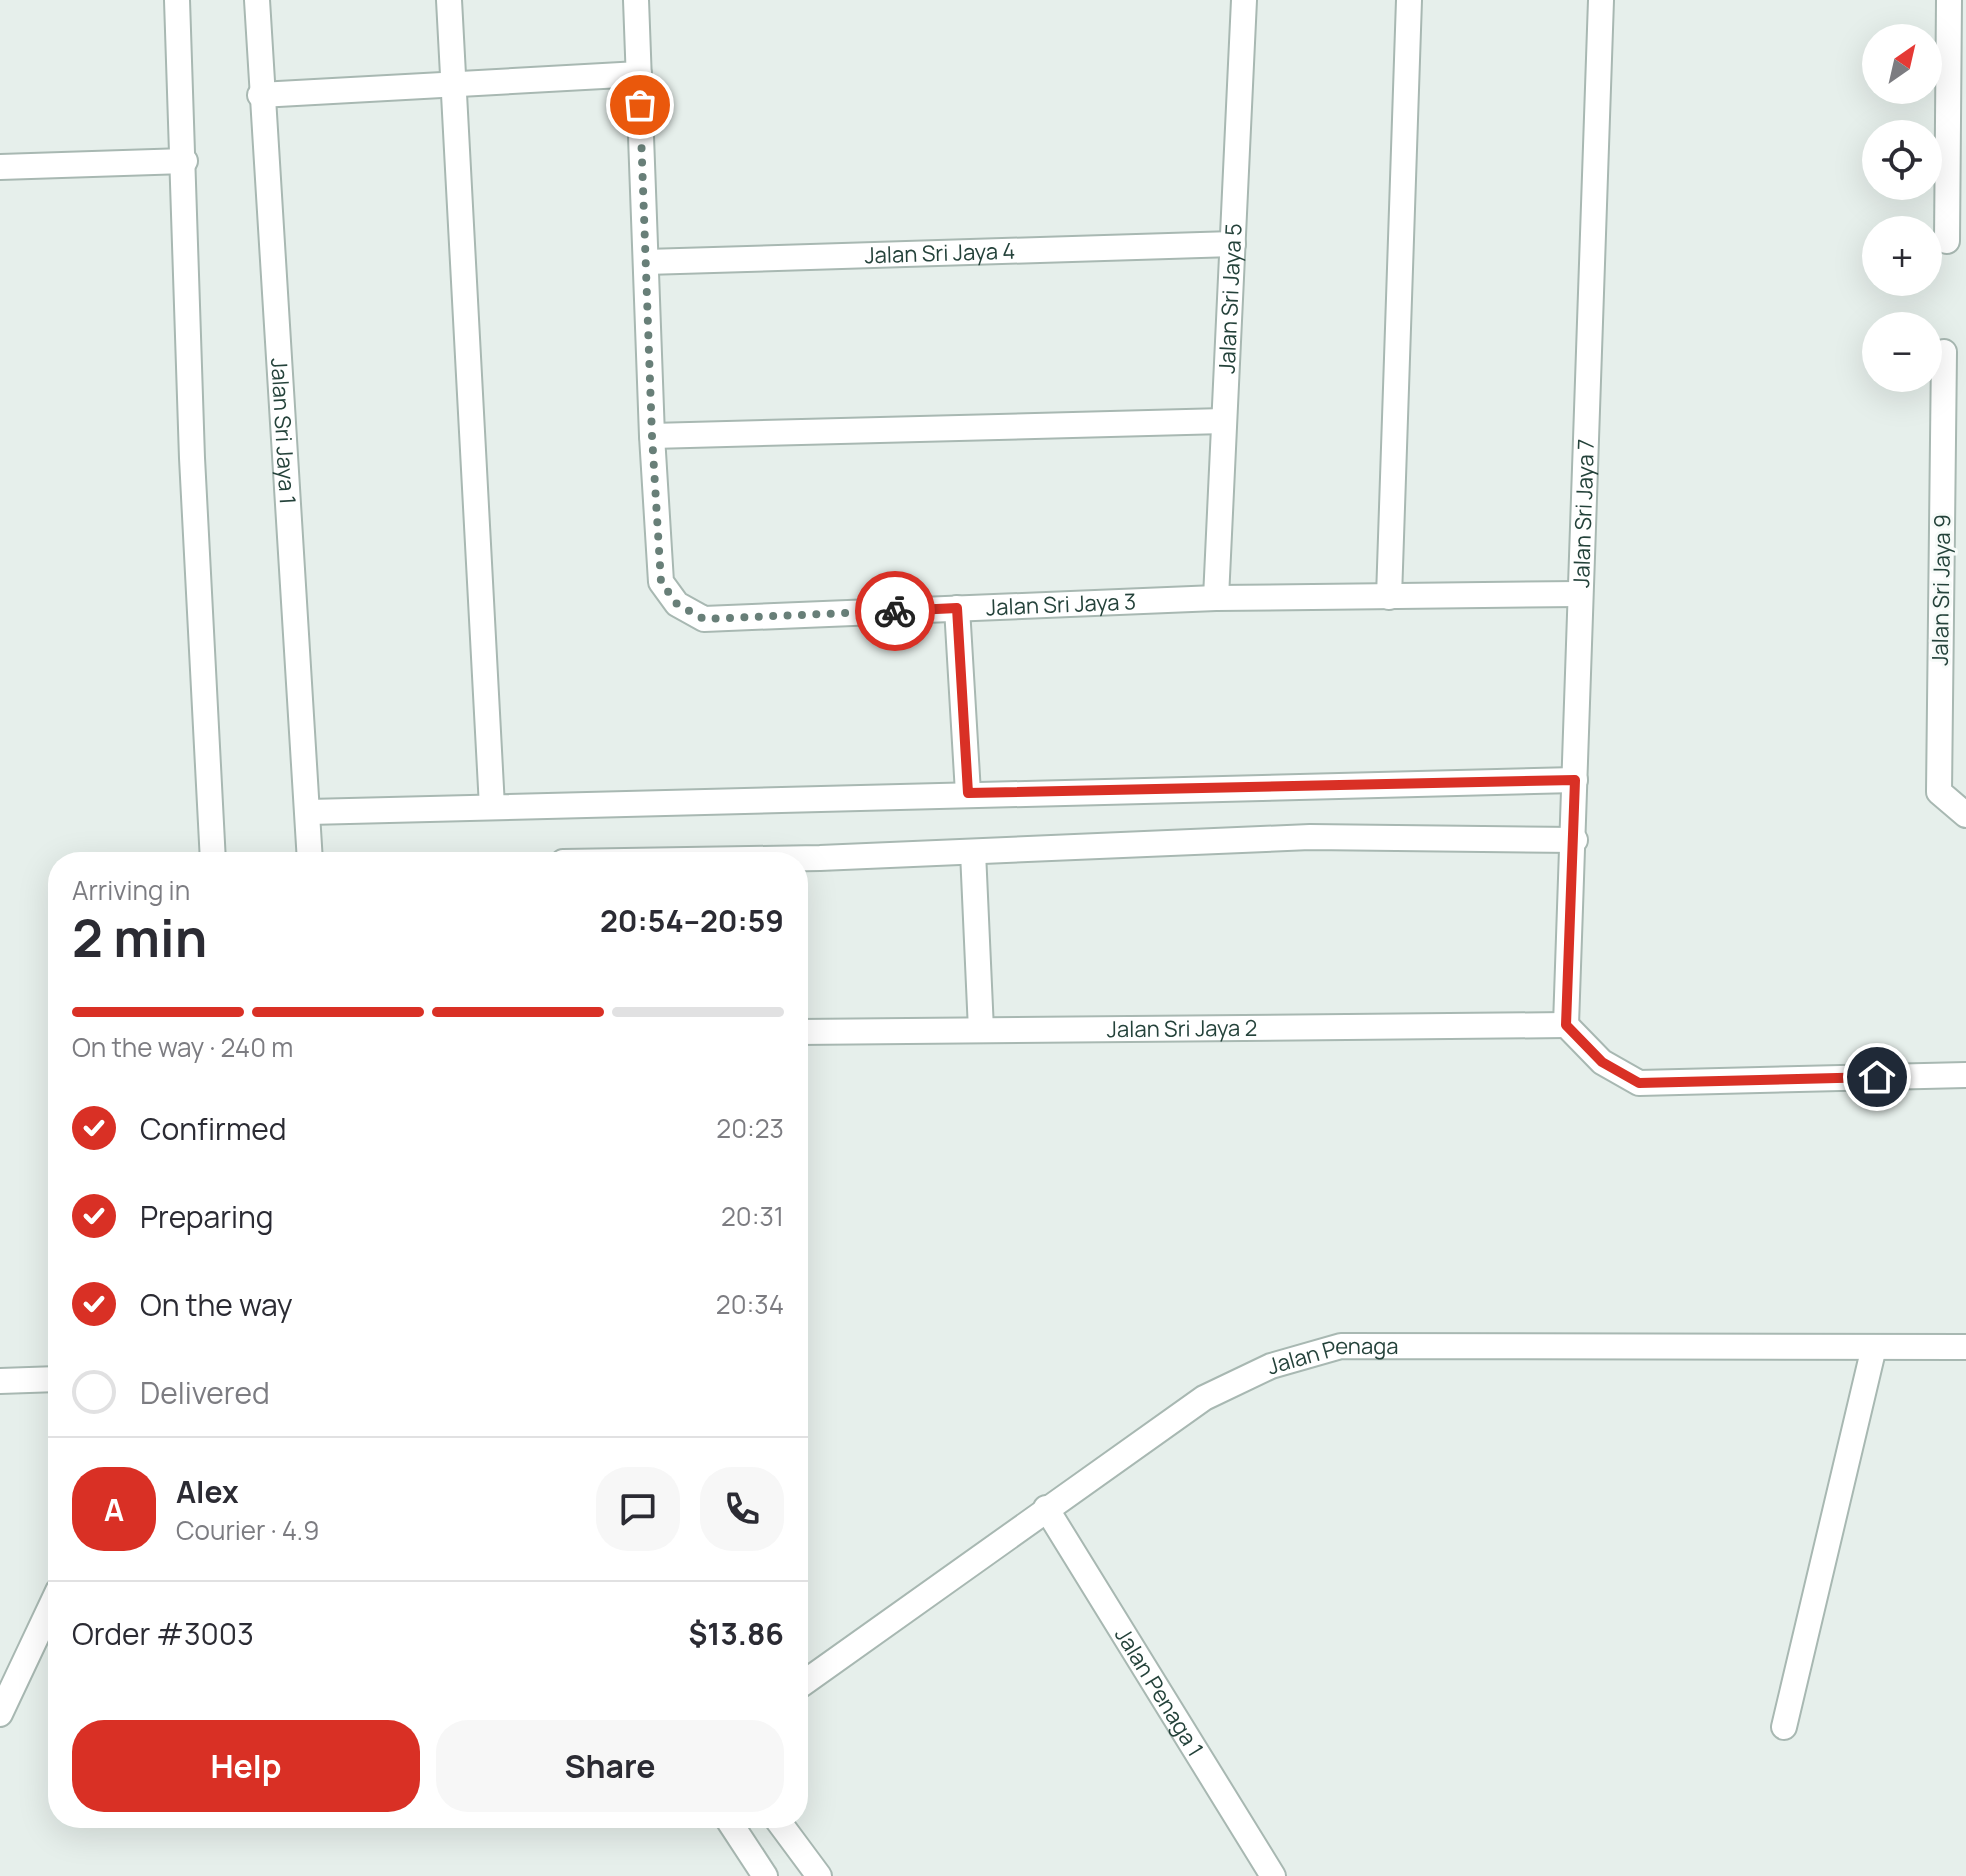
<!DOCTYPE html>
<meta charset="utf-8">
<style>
:root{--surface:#fff;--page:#f7f7f7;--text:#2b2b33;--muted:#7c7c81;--line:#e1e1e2;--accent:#d93025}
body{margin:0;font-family:Manrope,sans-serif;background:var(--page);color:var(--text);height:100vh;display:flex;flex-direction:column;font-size:30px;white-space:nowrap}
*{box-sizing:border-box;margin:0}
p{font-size:26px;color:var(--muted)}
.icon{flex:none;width:44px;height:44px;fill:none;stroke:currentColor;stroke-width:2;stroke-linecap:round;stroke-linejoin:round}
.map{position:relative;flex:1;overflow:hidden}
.details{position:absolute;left:48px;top:852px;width:760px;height:976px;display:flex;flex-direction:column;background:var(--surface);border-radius:32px;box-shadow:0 8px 32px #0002}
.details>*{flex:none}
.needle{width:52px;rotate:34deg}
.buttons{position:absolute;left:1862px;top:24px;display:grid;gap:16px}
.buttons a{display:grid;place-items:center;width:80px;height:80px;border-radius:50%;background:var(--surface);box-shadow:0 8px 32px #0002;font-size:40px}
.pin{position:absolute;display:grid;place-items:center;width:68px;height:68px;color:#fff;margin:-34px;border:4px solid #fff;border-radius:50%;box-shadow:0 2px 8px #0007}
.courier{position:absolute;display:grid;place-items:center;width:80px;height:80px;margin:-40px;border:6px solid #d93025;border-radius:50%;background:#fff;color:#222;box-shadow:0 2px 10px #0007}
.headline em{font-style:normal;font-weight:700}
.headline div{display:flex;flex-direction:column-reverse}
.headline{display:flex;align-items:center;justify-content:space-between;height:136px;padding:0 24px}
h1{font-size:52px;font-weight:700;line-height:60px}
.bar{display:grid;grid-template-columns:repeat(4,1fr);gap:12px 8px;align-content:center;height:96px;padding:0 24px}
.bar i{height:10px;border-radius:6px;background:var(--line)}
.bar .on{background:var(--accent)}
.bar p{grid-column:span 4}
.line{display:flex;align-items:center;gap:20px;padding:0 24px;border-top:2px solid var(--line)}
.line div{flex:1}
.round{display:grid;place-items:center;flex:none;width:84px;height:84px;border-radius:32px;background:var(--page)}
ol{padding:0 24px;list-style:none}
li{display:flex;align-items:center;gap:24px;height:88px}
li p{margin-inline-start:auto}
li .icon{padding:8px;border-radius:50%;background:var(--accent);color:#fff;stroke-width:4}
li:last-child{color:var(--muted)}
li i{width:44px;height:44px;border:4px solid var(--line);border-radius:50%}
.primary-button{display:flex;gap:16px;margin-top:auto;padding:16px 24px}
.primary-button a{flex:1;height:92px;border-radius:32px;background:var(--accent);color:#fff;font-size:32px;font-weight:700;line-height:92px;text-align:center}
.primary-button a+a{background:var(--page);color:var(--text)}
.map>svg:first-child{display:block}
</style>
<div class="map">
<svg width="1966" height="1876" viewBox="0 0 1966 1876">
<rect width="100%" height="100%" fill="#e6efeb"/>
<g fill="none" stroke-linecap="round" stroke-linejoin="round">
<defs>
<g id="service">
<path d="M 449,0 L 492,807"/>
<path d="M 0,167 L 185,161"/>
<path d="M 652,436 L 1224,421"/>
<path d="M 1389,597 L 1409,0"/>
<path d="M 957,608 L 968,793"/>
</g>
<g id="minor">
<path id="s1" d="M 257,0 L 310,862"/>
<path id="s2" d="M 636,0 L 652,436 L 661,582 L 677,604 L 704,619 L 1216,598 L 1580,594"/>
<path d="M 260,95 L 639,74"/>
<path d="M 1947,241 L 1949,0"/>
<path id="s3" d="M 646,262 L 1233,244"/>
<path d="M 1944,352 L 1939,792 L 1966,815"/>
<path id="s4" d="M 1216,598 L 1244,0"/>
<path d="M 309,812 L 1575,780"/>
<path d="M 973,852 L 981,1030"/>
<path d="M 563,862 L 820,858 L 1310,837 L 1575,840"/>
<path id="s5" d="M 1566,1025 L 1601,0"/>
<path d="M 1566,1025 L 1602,1062 L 1639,1083 L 1966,1075"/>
<path id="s6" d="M 798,1032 L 1566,1025"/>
<path id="s7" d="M 1046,1508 L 1273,1876"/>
<path id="s8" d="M 798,1687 L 1204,1398 L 1271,1366 L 1341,1346 L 1966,1347"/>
<path d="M 0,1714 L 58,1591"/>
<path d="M 1784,1727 L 1874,1347"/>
<path d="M 776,1818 L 819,1876"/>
</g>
<g id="tertiary">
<path d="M 177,0 L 192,458 L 213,862"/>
<path d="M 0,1381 L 58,1379"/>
<path d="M 727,1818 L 765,1876"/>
</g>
</defs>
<use href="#service" stroke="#a8b8b2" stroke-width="28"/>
<use href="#minor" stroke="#a8b8b2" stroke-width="28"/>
<use href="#tertiary" stroke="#a8b8b2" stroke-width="28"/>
<use href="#service" stroke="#fff" stroke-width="24"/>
<use href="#minor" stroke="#fff" stroke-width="24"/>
<use href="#tertiary" stroke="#fff" stroke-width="24"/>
</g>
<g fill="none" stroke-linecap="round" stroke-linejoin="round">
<path stroke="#687f78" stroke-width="8" stroke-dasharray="0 14.4" d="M 640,105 L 652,436 L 661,582 L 677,604 L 704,619 L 895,611"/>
<path stroke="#d93025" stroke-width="10" d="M 895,611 L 957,608 L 968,793 L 1575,780 L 1566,1025 L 1602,1062 L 1639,1083 L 1877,1077"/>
</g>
<g text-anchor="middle" stroke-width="6" stroke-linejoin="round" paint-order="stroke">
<g font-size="22" fill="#24423a" stroke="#f7fbf9">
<text dy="8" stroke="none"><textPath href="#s3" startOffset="294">Jalan Sri Jaya 4</textPath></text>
<text dy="8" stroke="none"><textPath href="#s4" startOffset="300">Jalan Sri Jaya 5</textPath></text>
<text dy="8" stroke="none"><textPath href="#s1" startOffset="432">Jalan Sri Jaya 1</textPath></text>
<text dy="8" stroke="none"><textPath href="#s5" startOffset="512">Jalan Sri Jaya 7</textPath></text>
<text transform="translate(1941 590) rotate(-89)" y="8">Jalan Sri Jaya 9</text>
<text dy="8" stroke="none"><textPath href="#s2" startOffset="998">Jalan Sri Jaya 3</textPath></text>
<text dy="8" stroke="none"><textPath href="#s6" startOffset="384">Jalan Sri Jaya 2</textPath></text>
<text dy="8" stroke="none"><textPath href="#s8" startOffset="636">Jalan Penaga</textPath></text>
<text dy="8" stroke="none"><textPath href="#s7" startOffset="216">Jalan Penaga 1</textPath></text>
</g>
</g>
</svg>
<div class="buttons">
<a><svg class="needle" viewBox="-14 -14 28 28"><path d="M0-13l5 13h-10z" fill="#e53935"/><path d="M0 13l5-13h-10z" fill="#7c7c81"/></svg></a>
<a><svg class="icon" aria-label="locate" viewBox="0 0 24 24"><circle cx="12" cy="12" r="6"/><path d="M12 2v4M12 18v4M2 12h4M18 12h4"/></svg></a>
<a>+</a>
<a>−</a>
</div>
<div class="pin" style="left:640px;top:105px;background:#ea580c"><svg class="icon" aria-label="bag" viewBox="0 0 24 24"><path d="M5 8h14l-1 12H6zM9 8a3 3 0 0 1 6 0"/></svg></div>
<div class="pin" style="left:1877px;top:1077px;background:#1f2937"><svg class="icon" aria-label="home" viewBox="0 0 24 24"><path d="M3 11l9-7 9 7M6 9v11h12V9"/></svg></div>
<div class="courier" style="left:895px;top:611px"><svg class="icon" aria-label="bike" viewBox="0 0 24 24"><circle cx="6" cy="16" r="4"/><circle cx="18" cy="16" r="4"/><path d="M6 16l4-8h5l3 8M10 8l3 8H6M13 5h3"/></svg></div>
<section class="details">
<div class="headline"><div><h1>2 min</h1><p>Arriving in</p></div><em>20:54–20:59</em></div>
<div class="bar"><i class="on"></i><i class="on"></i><i class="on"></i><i></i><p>On the way · 240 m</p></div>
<ol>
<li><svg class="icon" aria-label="check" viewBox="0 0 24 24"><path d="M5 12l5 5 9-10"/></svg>Confirmed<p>20:23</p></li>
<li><svg class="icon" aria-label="check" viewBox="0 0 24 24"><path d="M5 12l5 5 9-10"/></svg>Preparing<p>20:31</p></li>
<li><svg class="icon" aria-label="check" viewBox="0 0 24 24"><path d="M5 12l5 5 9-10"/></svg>On the way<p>20:34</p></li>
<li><i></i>Delivered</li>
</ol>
<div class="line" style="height:144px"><b class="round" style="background:var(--accent);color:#fff">A</b><div><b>Alex</b><p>Courier · 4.9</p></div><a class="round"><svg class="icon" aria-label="chat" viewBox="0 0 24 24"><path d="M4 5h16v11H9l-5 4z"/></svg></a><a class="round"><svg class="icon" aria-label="phone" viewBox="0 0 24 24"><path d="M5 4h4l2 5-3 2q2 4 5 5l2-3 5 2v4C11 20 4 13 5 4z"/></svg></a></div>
<div class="line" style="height:104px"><div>Order #3003</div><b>$13.86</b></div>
<div class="primary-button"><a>Help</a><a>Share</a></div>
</section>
</div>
